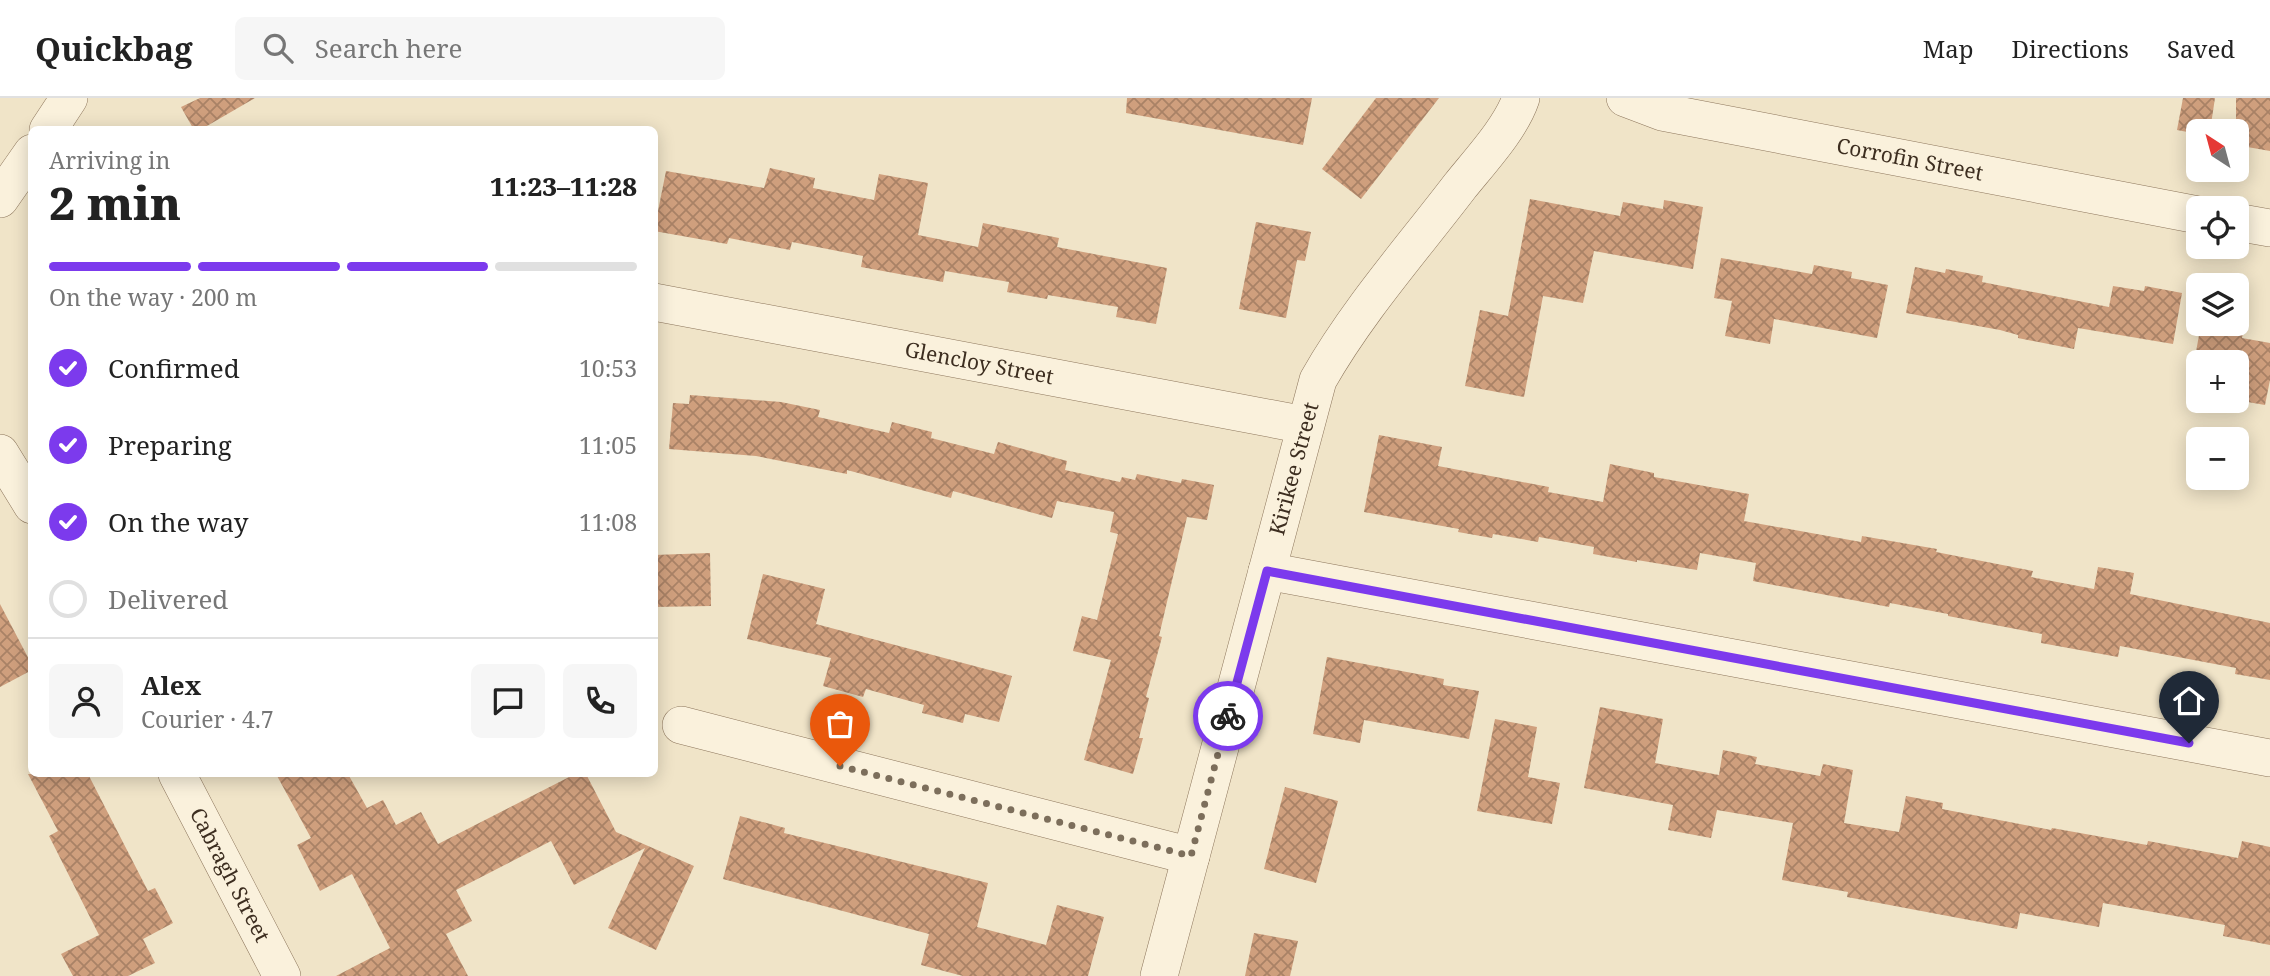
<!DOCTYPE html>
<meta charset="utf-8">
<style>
:root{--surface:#fff;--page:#f6f6f6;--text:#222;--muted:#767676;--line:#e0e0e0;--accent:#7c3aed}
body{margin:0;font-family:"Noto Serif",serif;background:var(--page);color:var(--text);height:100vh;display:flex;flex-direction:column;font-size:26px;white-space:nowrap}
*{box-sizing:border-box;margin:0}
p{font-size:23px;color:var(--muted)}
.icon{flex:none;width:38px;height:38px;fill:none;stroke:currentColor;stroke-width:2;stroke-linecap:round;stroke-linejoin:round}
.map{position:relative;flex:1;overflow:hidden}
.panel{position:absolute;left:28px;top:28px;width:630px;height:651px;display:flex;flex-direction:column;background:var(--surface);border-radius:10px;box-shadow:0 4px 18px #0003}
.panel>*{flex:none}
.needle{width:46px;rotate:324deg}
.controls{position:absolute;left:2186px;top:21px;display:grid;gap:14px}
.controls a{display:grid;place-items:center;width:63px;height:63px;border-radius:10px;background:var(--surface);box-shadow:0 4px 18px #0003;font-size:35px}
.pin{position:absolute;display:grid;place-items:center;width:60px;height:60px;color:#fff;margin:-72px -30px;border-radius:50% 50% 50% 0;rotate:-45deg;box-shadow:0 0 7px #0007}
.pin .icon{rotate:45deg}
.courier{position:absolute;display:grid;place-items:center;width:70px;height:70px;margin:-35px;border:5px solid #7c3aed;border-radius:50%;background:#fff;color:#222;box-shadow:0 2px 9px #0007}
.overview em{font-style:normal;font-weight:800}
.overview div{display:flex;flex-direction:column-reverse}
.overview{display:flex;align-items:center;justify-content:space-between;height:119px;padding:0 21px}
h1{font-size:46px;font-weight:800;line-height:52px}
.bar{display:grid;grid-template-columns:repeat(4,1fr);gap:10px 7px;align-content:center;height:84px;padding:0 21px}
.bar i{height:9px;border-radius:5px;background:var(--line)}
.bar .active{background:var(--accent)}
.bar p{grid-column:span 4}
.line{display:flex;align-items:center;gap:18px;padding:0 21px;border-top:2px solid var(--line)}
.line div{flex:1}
.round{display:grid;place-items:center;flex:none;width:74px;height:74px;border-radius:10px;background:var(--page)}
ol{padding:0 21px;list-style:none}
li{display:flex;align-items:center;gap:21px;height:77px}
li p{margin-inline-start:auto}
li .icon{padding:7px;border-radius:50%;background:var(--accent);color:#fff;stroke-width:4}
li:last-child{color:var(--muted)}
li i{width:38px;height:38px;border:4px solid var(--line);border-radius:50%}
header{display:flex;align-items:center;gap:42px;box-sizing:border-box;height:98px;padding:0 35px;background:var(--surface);border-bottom:2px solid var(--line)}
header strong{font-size:33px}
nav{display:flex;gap:38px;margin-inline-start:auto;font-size:24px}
.search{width:490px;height:63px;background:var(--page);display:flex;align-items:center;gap:18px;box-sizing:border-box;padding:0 24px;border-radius:10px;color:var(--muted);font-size:26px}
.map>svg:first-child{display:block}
</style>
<header>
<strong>Quickbag</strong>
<div class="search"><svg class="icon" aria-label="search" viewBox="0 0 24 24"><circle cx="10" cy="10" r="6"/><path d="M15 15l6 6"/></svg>Search here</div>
<nav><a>Map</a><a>Directions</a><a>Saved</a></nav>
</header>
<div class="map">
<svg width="2270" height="878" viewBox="0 0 2270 878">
<defs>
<pattern id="building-cross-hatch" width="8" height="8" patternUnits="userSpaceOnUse" patternTransform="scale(1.75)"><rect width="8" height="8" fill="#cf9f7d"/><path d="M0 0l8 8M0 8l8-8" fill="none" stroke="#a98266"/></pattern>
</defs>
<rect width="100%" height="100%" fill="#f0e4c8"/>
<g fill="url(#building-cross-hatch)">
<path d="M 200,0 L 255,0 L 200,32 L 194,32 L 181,9 Z"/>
<path d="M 1127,0 L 1312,0 L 1303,47 L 1126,15 Z"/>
<path d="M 1376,0 L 1439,0 L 1361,101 L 1322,71 Z"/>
<path d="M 2183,0 L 2215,0 L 2210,33 L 2198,33 L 2198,36 L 2177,32 Z"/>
<path d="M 2236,0 L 2270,0 L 2270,53 L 2236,47 Z"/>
<path d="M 770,70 L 815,80 L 813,90 L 874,102 L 879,76 L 928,85 L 918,137 L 978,149 L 983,125 L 1059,140 L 1057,149 L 1167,170 L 1156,226 L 1116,219 L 1118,209 L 1048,197 L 1047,201 L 1007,194 L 1009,184 L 945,173 L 943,184 L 861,169 L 863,158 L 792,144 L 790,152 L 729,140 L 727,146 L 654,133 L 666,73 L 764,90 Z"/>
<path d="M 1530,101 L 1620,118 L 1623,104 L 1663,111 L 1664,102 L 1703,109 L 1693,171 L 1594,153 L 1583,205 L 1543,198 L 1524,299 L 1465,288 L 1480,212 L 1508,218 Z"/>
<path d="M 1256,124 L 1311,134 L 1305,163 L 1297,162 L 1286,220 L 1239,211 Z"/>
<path d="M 1721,160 L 1812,176 L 1814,167 L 1852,174 L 1851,180 L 1888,187 L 1877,240 L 1774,221 L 1770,246 L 1725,238 L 1732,203 L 1714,200 Z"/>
<path d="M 1915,169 L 1945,175 L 1946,171 L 1983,178 L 1982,184 L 2109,209 L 2113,188 L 2144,193 L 2145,188 L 2182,195 L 2173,246 L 2078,230 L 2074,251 L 2018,240 L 2018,237 L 2000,232 L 1906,215 Z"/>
<path d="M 2201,226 L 2245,226 L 2242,240 L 2270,245 L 2270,282 L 2265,307 L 2236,302 L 2236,264 L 2198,264 L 2198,295 L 2189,293 Z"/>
<path d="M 690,297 L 781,304 L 820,312 L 818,319 L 889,335 L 892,324 L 932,334 L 931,340 L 994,356 L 998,344 L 1067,363 L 1065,372 L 1120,384 L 1122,379 L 1135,382 L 1137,376 L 1181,385 L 1182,381 L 1214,387 L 1207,422 L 1187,419 L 1159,538 L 1162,539 L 1146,599 L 1149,600 L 1139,640 L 1143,640 L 1133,676 L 1084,662 L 1111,562 L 1073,553 L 1082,518 L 1097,522 L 1118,436 L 1110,434 L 1114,414 L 1057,403 L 1052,420 L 953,393 L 951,400 L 847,372 L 847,376 L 756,358 L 669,351 L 673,305 L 689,306 Z"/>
<path d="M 1379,337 L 1442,349 L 1438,368 L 1549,389 L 1548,394 L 1603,404 L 1610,366 L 1654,375 L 1654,379 L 1749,396 L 1744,423 L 1861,444 L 1862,438 L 1937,451 L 1936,454 L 2033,473 L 2031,479 L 2094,491 L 2098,469 L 2134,475 L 2130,496 L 2270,525 L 2270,582 L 2235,576 L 2236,570 L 2120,548 L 2118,559 L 2041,545 L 2042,536 L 1948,518 L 1948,516 L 1890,505 L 1889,509 L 1753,483 L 1756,465 L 1700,455 L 1697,472 L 1637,462 L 1637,464 L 1593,456 L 1594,449 L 1539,439 L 1538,444 L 1493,436 L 1492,440 L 1458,434 L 1459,431 L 1364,414 Z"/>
<path d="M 710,455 L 711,508 L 654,509 L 654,457 Z"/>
<path d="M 763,476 L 825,491 L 816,526 L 1012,578 L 999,624 L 965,616 L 963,625 L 922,615 L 924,607 L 866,591 L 863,599 L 823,588 L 831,560 L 747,541 Z"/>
<path d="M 0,506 L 32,567 L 32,572 L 0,589 Z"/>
<path d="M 1327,559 L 1444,581 L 1443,587 L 1479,593 L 1469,641 L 1364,622 L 1360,645 L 1313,636 Z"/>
<path d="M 1600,609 L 1663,621 L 1655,665 L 1719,677 L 1723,652 L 1757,659 L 1755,666 L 1820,678 L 1823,666 L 1853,672 L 1844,725 L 1899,734 L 1906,698 L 1943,705 L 1942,711 L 2051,732 L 2052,730 L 2147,747 L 2148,743 L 2238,760 L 2242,743 L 2270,749 L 2270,847 L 2223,838 L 2225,827 L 2103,805 L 2099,829 L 2020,815 L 2017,831 L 1847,799 L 1848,794 L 1782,782 L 1793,725 L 1717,712 L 1711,740 L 1668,732 L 1673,707 L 1584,690 Z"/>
<path d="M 1495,621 L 1537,629 L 1528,679 L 1560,685 L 1552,726 L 1477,713 Z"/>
<path d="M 28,676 L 88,676 L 148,793 L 155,790 L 173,825 L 143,841 L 155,865 L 128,878 L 73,878 L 61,856 L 99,837 L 49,738 L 58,733 Z"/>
<path d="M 276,676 L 348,676 L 367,710 L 383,702 L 396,727 L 421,714 L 438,746 L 575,676 L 586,676 L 616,734 L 694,768 L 656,852 L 608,830 L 645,750 L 574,787 L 551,743 L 456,792 L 472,823 L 446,836 L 468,878 L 336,878 L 390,850 L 352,776 L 320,793 L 297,747 L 311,740 Z"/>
<path d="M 1285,689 L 1338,703 L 1316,785 L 1264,771 Z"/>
<path d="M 740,718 L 785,730 L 784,735 L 988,785 L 977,829 L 1046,847 L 1057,807 L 1104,819 L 1088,878 L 963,878 L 921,867 L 929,836 L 723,781 Z"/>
<path d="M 1254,835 L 1298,843 L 1290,878 L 1245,878 Z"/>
</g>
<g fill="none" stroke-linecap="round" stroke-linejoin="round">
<defs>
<g id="minor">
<path id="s1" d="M 1625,0 L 1662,14 L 2198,117"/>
<path d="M 48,32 L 69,0"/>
<path d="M 0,101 L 32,55"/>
<path d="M 2236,124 L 2270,130"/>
<path id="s2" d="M 654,204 L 1305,327"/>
<path d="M 0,355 L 32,407"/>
<path d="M 1267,473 L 2270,660"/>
<path d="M 681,627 L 1191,758"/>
<path id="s3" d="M 177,676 L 282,878"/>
<path id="s4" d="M 1159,878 L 1318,282 C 1357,213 1412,151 1460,88 C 1480,63 1511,30 1521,0"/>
</g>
</defs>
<use href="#minor" stroke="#8d765c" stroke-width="38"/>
<use href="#minor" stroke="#faf1dc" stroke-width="37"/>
</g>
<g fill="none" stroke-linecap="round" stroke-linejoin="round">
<path stroke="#7c6e5b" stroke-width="7" stroke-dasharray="0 12.6" d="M 840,668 L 1191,758 L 1228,618"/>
<path stroke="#7c3aed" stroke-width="9" d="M 1228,618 L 1267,473 L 2189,645"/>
</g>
<g text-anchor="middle" stroke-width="6" stroke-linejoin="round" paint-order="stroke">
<g font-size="21" fill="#3d2e20" stroke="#f7eed8">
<text dy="7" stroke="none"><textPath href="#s1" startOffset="292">Corrofin Street</textPath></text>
<text dy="7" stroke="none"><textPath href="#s2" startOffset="331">Glencloy Street</textPath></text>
<text dy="7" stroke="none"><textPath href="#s4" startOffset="525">Kirikee Street</textPath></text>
<text dy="7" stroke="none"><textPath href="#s3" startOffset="114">Cabragh Street</textPath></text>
</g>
</g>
</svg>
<div class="controls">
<a><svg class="needle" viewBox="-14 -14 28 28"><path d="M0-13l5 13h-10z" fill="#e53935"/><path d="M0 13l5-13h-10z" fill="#767676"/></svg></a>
<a><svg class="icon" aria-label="locate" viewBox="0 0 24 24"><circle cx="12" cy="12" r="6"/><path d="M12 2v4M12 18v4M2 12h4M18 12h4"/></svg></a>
<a><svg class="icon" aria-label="layers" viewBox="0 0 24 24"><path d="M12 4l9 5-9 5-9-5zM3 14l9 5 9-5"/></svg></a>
<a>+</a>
<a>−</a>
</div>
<div class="pin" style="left:840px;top:668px;background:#ea580c"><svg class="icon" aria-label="bag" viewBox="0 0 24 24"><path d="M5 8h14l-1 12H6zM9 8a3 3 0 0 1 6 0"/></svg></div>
<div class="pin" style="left:2189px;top:645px;background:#1f2937"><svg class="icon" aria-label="home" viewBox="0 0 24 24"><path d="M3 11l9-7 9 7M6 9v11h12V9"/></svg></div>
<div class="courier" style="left:1228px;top:618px"><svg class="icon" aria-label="bike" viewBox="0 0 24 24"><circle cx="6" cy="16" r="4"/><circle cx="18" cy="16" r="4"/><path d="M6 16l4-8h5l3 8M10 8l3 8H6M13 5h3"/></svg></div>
<section class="panel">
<div class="overview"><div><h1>2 min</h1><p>Arriving in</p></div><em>11:23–11:28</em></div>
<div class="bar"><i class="active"></i><i class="active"></i><i class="active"></i><i></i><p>On the way · 200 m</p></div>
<ol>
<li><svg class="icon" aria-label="check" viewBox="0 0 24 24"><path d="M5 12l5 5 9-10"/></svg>Confirmed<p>10:53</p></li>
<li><svg class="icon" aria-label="check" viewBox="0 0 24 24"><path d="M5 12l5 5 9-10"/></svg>Preparing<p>11:05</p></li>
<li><svg class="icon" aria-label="check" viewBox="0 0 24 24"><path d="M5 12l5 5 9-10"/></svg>On the way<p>11:08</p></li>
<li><i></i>Delivered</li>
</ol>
<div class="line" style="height:126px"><a class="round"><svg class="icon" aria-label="person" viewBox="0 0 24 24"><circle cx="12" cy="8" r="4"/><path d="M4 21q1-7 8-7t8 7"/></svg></a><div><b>Alex</b><p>Courier · 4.7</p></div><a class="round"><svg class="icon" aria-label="chat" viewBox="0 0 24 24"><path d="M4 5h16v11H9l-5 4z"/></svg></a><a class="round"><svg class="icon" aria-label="phone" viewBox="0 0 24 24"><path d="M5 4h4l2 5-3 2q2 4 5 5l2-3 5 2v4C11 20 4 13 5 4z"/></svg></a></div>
</section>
</div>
